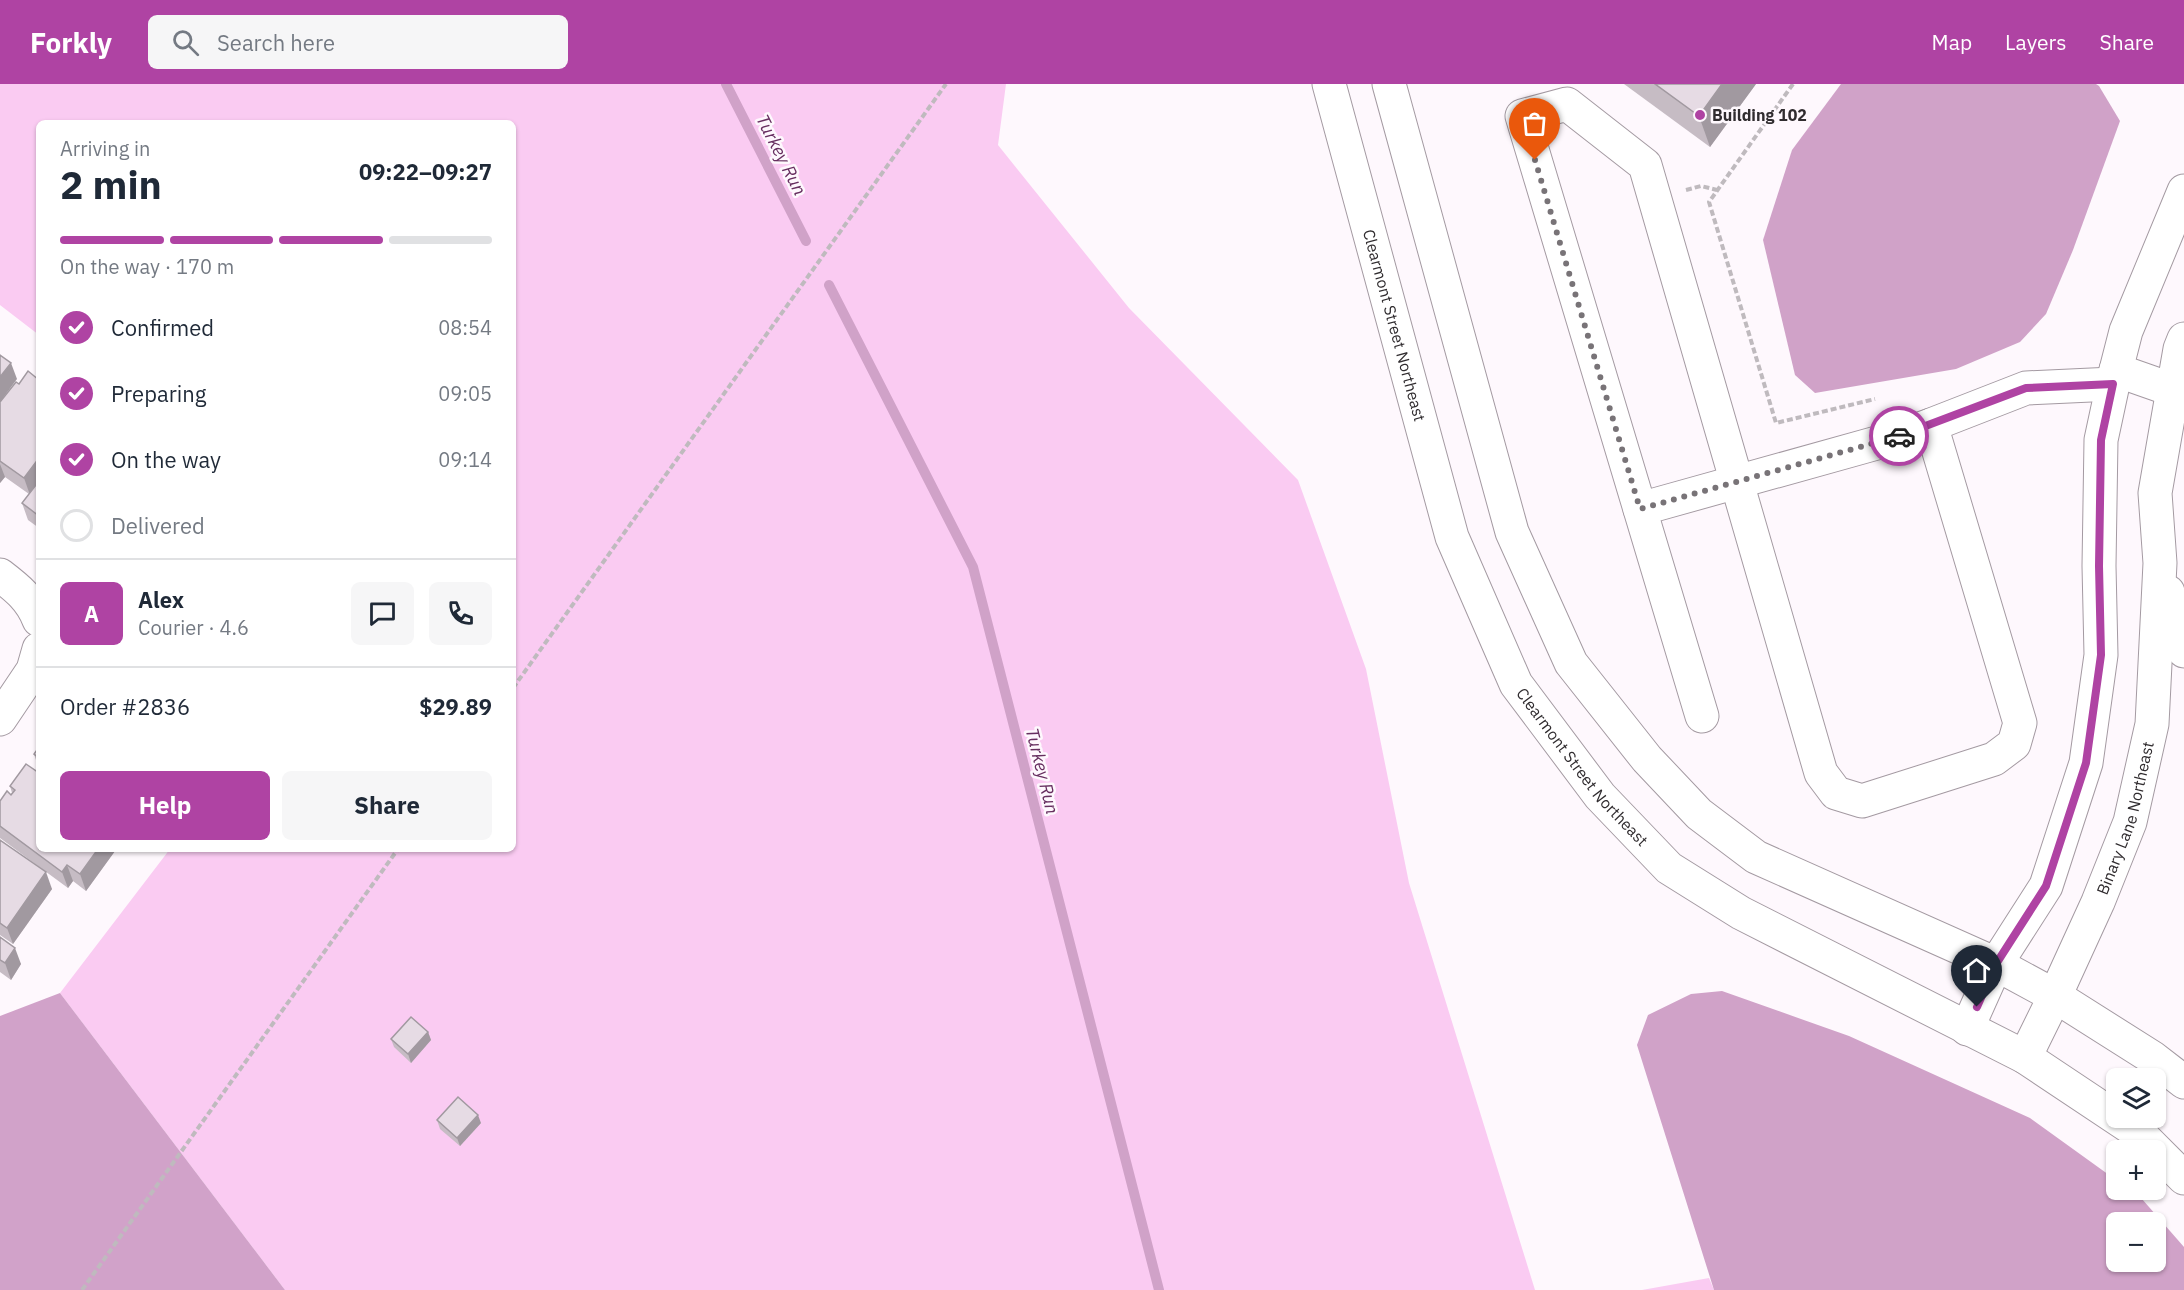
<!DOCTYPE html>
<meta charset="utf-8">
<style>
:root{--surface:#fff;--page:#f6f6f7;--text:#1f2937;--muted:#747a83;--line:#e0e1e3;--accent:#af43a3}
body{margin:0;font-family:"IBM Plex Sans",sans-serif;background:var(--page);color:var(--text);height:100vh;display:flex;flex-direction:column;font-size:22px;white-space:nowrap}
*{box-sizing:border-box;margin:0}
p{font-size:20px;color:var(--muted)}
.icon{flex:none;width:33px;height:33px;fill:none;stroke:currentColor;stroke-width:2;stroke-linecap:round;stroke-linejoin:round}
.map{position:relative;flex:1;overflow:hidden}
.sheet{position:absolute;left:36px;top:36px;width:480px;height:732px;display:flex;flex-direction:column;background:var(--surface);border-radius:9px;box-shadow:0 2px 4px #0004}
.sheet>*{flex:none}
.tools{position:absolute;left:2106px;top:984px;display:grid;gap:12px}
.tools a{display:grid;place-items:center;width:60px;height:60px;border-radius:9px;background:var(--surface);box-shadow:0 2px 4px #0004;font-size:30px}
.pin{position:absolute;display:grid;place-items:center;width:51px;height:51px;color:#fff;margin:-62px -26px;border-radius:50% 50% 50% 0;rotate:-45deg;box-shadow:0 0 6px #0007}
.pin .icon{rotate:45deg}
.courier{position:absolute;display:grid;place-items:center;width:60px;height:60px;margin:-30px;border:4px solid #af43a3;border-radius:50%;background:#fff;color:#222;box-shadow:0 2px 8px #0007}
.headline em{font-style:normal;font-weight:800}
.headline div{display:flex;flex-direction:column-reverse}
.headline{display:flex;align-items:center;justify-content:space-between;height:102px;padding:0 24px}
h1{font-size:39px;font-weight:800;line-height:45px}
.bar{display:grid;grid-template-columns:repeat(4,1fr);gap:9px 6px;align-content:center;height:72px;padding:0 24px}
.bar i{height:8px;border-radius:4px;background:var(--line)}
.bar .current{background:var(--accent)}
.bar p{grid-column:span 4}
.line{display:flex;align-items:center;gap:15px;padding:0 24px;border-top:2px solid var(--line)}
.line div{flex:1}
.round{display:grid;place-items:center;flex:none;width:63px;height:63px;border-radius:9px;background:var(--page)}
ol{padding:0 24px;list-style:none}
li{display:flex;align-items:center;gap:18px;height:66px}
li p{margin-inline-start:auto}
li .icon{padding:6px;border-radius:50%;background:var(--accent);color:#fff;stroke-width:4}
li:last-child{color:var(--muted)}
li i{width:33px;height:33px;border:3px solid var(--line);border-radius:50%}
.action{display:flex;gap:12px;margin-top:auto;padding:12px 24px}
.action a{flex:1;height:69px;border-radius:9px;background:var(--accent);color:#fff;font-size:24px;font-weight:800;line-height:69px;text-align:center}
.action a+a{background:var(--page);color:var(--text)}
header{display:flex;align-items:center;gap:36px;box-sizing:border-box;height:84px;padding:0 30px;background:var(--accent);color:#fff}
header strong{font-size:28px}
nav{display:flex;gap:33px;margin-inline-start:auto;font-size:21px}
.search{width:420px;height:54px;background:var(--page);display:flex;align-items:center;gap:15px;box-sizing:border-box;padding:0 21px;border-radius:9px;color:var(--muted);font-size:22px}
.map>svg:first-child{display:block}
</style>
<header>
<strong>Forkly</strong>
<div class="search"><svg class="icon" aria-label="search" viewBox="0 0 24 24"><circle cx="10" cy="10" r="6"/><path d="M15 15l6 6"/></svg>Search here</div>
<nav><a>Map</a><a>Layers</a><a>Share</a></nav>
</header>
<div class="map">
<svg width="2184" height="1206" viewBox="0 0 2184 1206">
<rect width="100%" height="100%" fill="#fef8fd"/>
<g fill="#facbf2">
<path d="M 0,0 L 1006,0 L 998,61 L 1129,224 L 1298,396 L 1366,585 L 1409,799 L 1535,1206 L 285,1206 L 60,909 L 170,765 L 513,765 L 513,39 L 39,39 L 39,251 L 0,221 Z"/>
<path d="M 1709,1194 L 1714,1206 L 1642,1206 Z"/>
</g>
<path fill="#d1a2c9" d="M 60,909 L 285,1206 L 0,1206 L 0,932 Z"/>
<g fill="#d0a2c8" fill-rule="evenodd">
<path d="M 1841,0 L 2096,0 L 2099,2 L 2120,37 L 2073,166 L 2046,230 L 2020,258 L 1956,285 L 1815,309 L 1795,291 L 1763,156 L 1792,66 Z"/>
<path d="M 1722,907 L 1849,952 L 2030,1034 L 2116,1096 L 2116,1106 L 2129,1106 L 2142,1115 L 2184,1163 L 2184,1206 L 1714,1206 L 1637,961 L 1648,931 L 1691,910 ZM 2116,1138 L 2156,1138 L 2156,1178 L 2116,1178 Z"/>
</g>
<g fill="none" stroke-linecap="round" stroke-linejoin="round">
<g stroke="#d0a2c8" stroke-width="10">
<path d="M 726,0 L 806,157"/>
<path d="M 829,201 L 973,483 L 1159,1206"/>
</g>
<defs>
<g id="minor">
<path id="s1" d="M 1329,0 L 1452,453 L 1516,600 L 1600,712 L 1669,784 L 1741,829 L 2025,973 L 2139,1049 L 2184,1094"/>
<path d="M 1389,0 L 1512,448 L 1571,579 L 1647,675 L 1699,730 L 1756,773 L 1996,880 L 2055,912 L 2153,974 L 2184,998"/>
<path d="M 2116,286 L 2173,306"/>
<path d="M 1640,425 L 1891,355 L 1931,341 L 2026,304 L 2113,300"/>
<path d="M 0,491 C 17,504 31,515 39,536"/>
<path d="M 2168,508 L 2184,567"/>
<path d="M 1702,632 L 1522,32 L 1567,20 L 1645,81 L 1821,689 L 1836,709 L 1862,717 L 1994,675 L 2014,660 L 2020,639 L 1931,341"/>
<path d="M 0,635 L 33,586 L 39,565"/>
<path d="M 1967,945 L 1996,880 L 2046,802 L 2086,679 L 2101,571 L 2099,482 L 2101,356 L 2116,286 L 2126,247 L 2184,107"/>
<path id="s2" d="M 2025,973 L 2055,912 L 2098,818 L 2130,738 L 2152,640 L 2160,479 L 2155,409 L 2180,265 L 2184,255"/>
</g>
</defs>
<use href="#minor" stroke="#a49aa2" stroke-width="35"/>
<g stroke="#bfbabe" stroke-width="4" stroke-dasharray="6 3" stroke-linecap="butt">
<path d="M 1793,0 L 1709,118 L 1776,339 L 1875,315"/>
<path d="M 1686,106 L 1701,102 L 1717,106"/>
<path d="M 513,604 L 946,0"/>
<path d="M 82,1206 L 398,765"/>
</g>
<use href="#minor" stroke="#fff" stroke-width="33"/>
</g>
<g fill="#c6bcc4">
<path d="M 1624,0 L 1756,0 L 1710,63 Z"/>
<path d="M 39,296 L 39,444 L 28,436 L 22,419 L 29,410 L 5,393 L 0,399 L 0,318 L 19,300 Z"/>
<path d="M 39,663 L 39,685 L 34,670 Z"/>
<path d="M 26,680 L 39,765 L 114,765 L 115,767 L 86,807 L 73,797 L 68,804 L 0,754 L 0,717 L 12,709 L 10,702 Z"/>
<path d="M 0,756 L 52,805 L 13,860 L 0,851 Z"/>
<path d="M 0,853 L 21,880 L 11,896 L 0,888 Z"/>
<path d="M 428,948 L 431,956 L 411,979 L 394,963 L 391,955 Z"/>
<path d="M 437,1036 L 481,1039 L 460,1062 L 440,1045 Z"/>
</g>
<g fill="#a199a0">
<path d="M 1722,0 L 1756,0 L 1710,63 L 1699,32 Z"/>
<path d="M 11,279 L 17,295 L 0,318 L 0,293 Z"/>
<path d="M 39,374 L 39,399 L 30,411 L 24,394 Z"/>
<path d="M 0,380 L 5,393 L 0,399 Z"/>
<path d="M 98,765 L 114,765 L 115,767 L 86,807 L 80,790 Z"/>
<path d="M 67,781 L 73,797 L 68,804 L 62,788 Z"/>
<path d="M 46,788 L 52,805 L 13,860 L 7,844 Z"/>
<path d="M 15,864 L 21,880 L 11,896 L 5,879 Z"/>
<path d="M 428,948 L 431,956 L 411,979 L 408,970 Z"/>
<path d="M 478,1031 L 481,1039 L 460,1062 L 457,1054 Z"/>
</g>
<g fill="#e6dbe4" stroke="#a199a0" stroke-width="1.5">
<path d="M 1655,0 L 1722,0 L 1699,32 Z"/>
<path d="M 0,271 L 11,279 L 0,293 Z"/>
<path d="M 28,287 L 39,296 L 39,374 L 24,394 L 0,377 L 0,318 L 16,298 L 19,300 Z"/>
<path d="M 39,397 L 39,432 L 22,419 Z"/>
<path d="M 39,663 L 39,674 L 34,670 Z"/>
<path d="M 26,680 L 39,689 L 39,765 L 98,765 L 80,790 L 67,781 L 62,788 L 0,742 L 0,717 L 7,707 L 11,711 L 15,706 L 10,702 Z"/>
<path d="M 0,756 L 46,788 L 7,844 L 0,839 Z"/>
<path d="M 0,853 L 15,864 L 5,879 L 0,876 Z"/>
<path d="M 411,933 L 428,948 L 408,970 L 391,955 Z"/>
<path d="M 458,1013 L 478,1031 L 457,1054 L 437,1036 Z"/>
</g>
<g fill="none" stroke-linecap="round" stroke-linejoin="round">
<path stroke="#787377" stroke-width="6" stroke-dasharray="0 10.8" d="M 1535,76 L 1640,425 L 1899,352"/>
<path stroke="#af43a3" stroke-width="8" d="M 1899,352 L 2026,304 L 2113,300 L 2101,356 L 2099,482 L 2101,571 L 2086,679 L 2046,802 L 1996,880 L 1977,923"/>
</g>
<circle fill="#af43a3" stroke="#fef8fd" stroke-width="2" cx="1700" cy="31" r="6"/>
<g text-anchor="middle" stroke-width="5" stroke-linejoin="round" paint-order="stroke">
<g font-size="16" font-weight="bold" fill="#302c2f" stroke="#fef8fd" text-anchor="start">
<text x="1712" y="37">Building 102</text>
</g>
<g font-size="16" fill="#302c2f" stroke="#fef8fd">
<text dy="6" stroke="none"><textPath href="#s1" startOffset="250">Clearmont Street Northeast</textPath></text>
<text dy="6" stroke="none"><textPath href="#s1" startOffset="736">Clearmont Street Northeast</textPath></text>
<text dy="6" stroke="none"><textPath href="#s2" startOffset="260">Binary Lane Northeast</textPath></text>
</g>
<g font-size="18" font-style="italic" fill="#672f60" stroke="#fef8fd">
<text transform="translate(781 71) rotate(63)" y="6">Turkey Run</text>
<text transform="translate(1042 687) rotate(76)" y="6">Turkey Run</text>
</g>
</g>
</svg>
<div class="tools">
<a><svg class="icon" aria-label="layers" viewBox="0 0 24 24"><path d="M12 4l9 5-9 5-9-5zM3 14l9 5 9-5"/></svg></a>
<a>+</a>
<a>−</a>
</div>
<div class="pin" style="left:1535px;top:76px;background:#ea580c"><svg class="icon" aria-label="bag" viewBox="0 0 24 24"><path d="M5 8h14l-1 12H6zM9 8a3 3 0 0 1 6 0"/></svg></div>
<div class="pin" style="left:1977px;top:923px;background:#1f2937"><svg class="icon" aria-label="home" viewBox="0 0 24 24"><path d="M3 11l9-7 9 7M6 9v11h12V9"/></svg></div>
<div class="courier" style="left:1899px;top:352px"><svg class="icon" aria-label="car" viewBox="0 0 24 24"><path d="M5 17H2v-5l4-1 3-4h7l3 4 3 1v5h-3M9 17h6M6 11h13"/><circle cx="7" cy="17" r="2"/><circle cx="17" cy="17" r="2"/></svg></div>
<section class="sheet">
<div class="headline"><div><h1>2 min</h1><p>Arriving in</p></div><em>09:22–09:27</em></div>
<div class="bar"><i class="current"></i><i class="current"></i><i class="current"></i><i></i><p>On the way · 170 m</p></div>
<ol>
<li><svg class="icon" aria-label="check" viewBox="0 0 24 24"><path d="M5 12l5 5 9-10"/></svg>Confirmed<p>08:54</p></li>
<li><svg class="icon" aria-label="check" viewBox="0 0 24 24"><path d="M5 12l5 5 9-10"/></svg>Preparing<p>09:05</p></li>
<li><svg class="icon" aria-label="check" viewBox="0 0 24 24"><path d="M5 12l5 5 9-10"/></svg>On the way<p>09:14</p></li>
<li><i></i>Delivered</li>
</ol>
<div class="line" style="height:108px"><b class="round" style="background:var(--accent);color:#fff">A</b><div><b>Alex</b><p>Courier · 4.6</p></div><a class="round"><svg class="icon" aria-label="chat" viewBox="0 0 24 24"><path d="M4 5h16v11H9l-5 4z"/></svg></a><a class="round"><svg class="icon" aria-label="phone" viewBox="0 0 24 24"><path d="M5 4h4l2 5-3 2q2 4 5 5l2-3 5 2v4C11 20 4 13 5 4z"/></svg></a></div>
<div class="line" style="height:78px"><div>Order #2836</div><b>$29.89</b></div>
<div class="action"><a>Help</a><a>Share</a></div>
</section>
</div>
